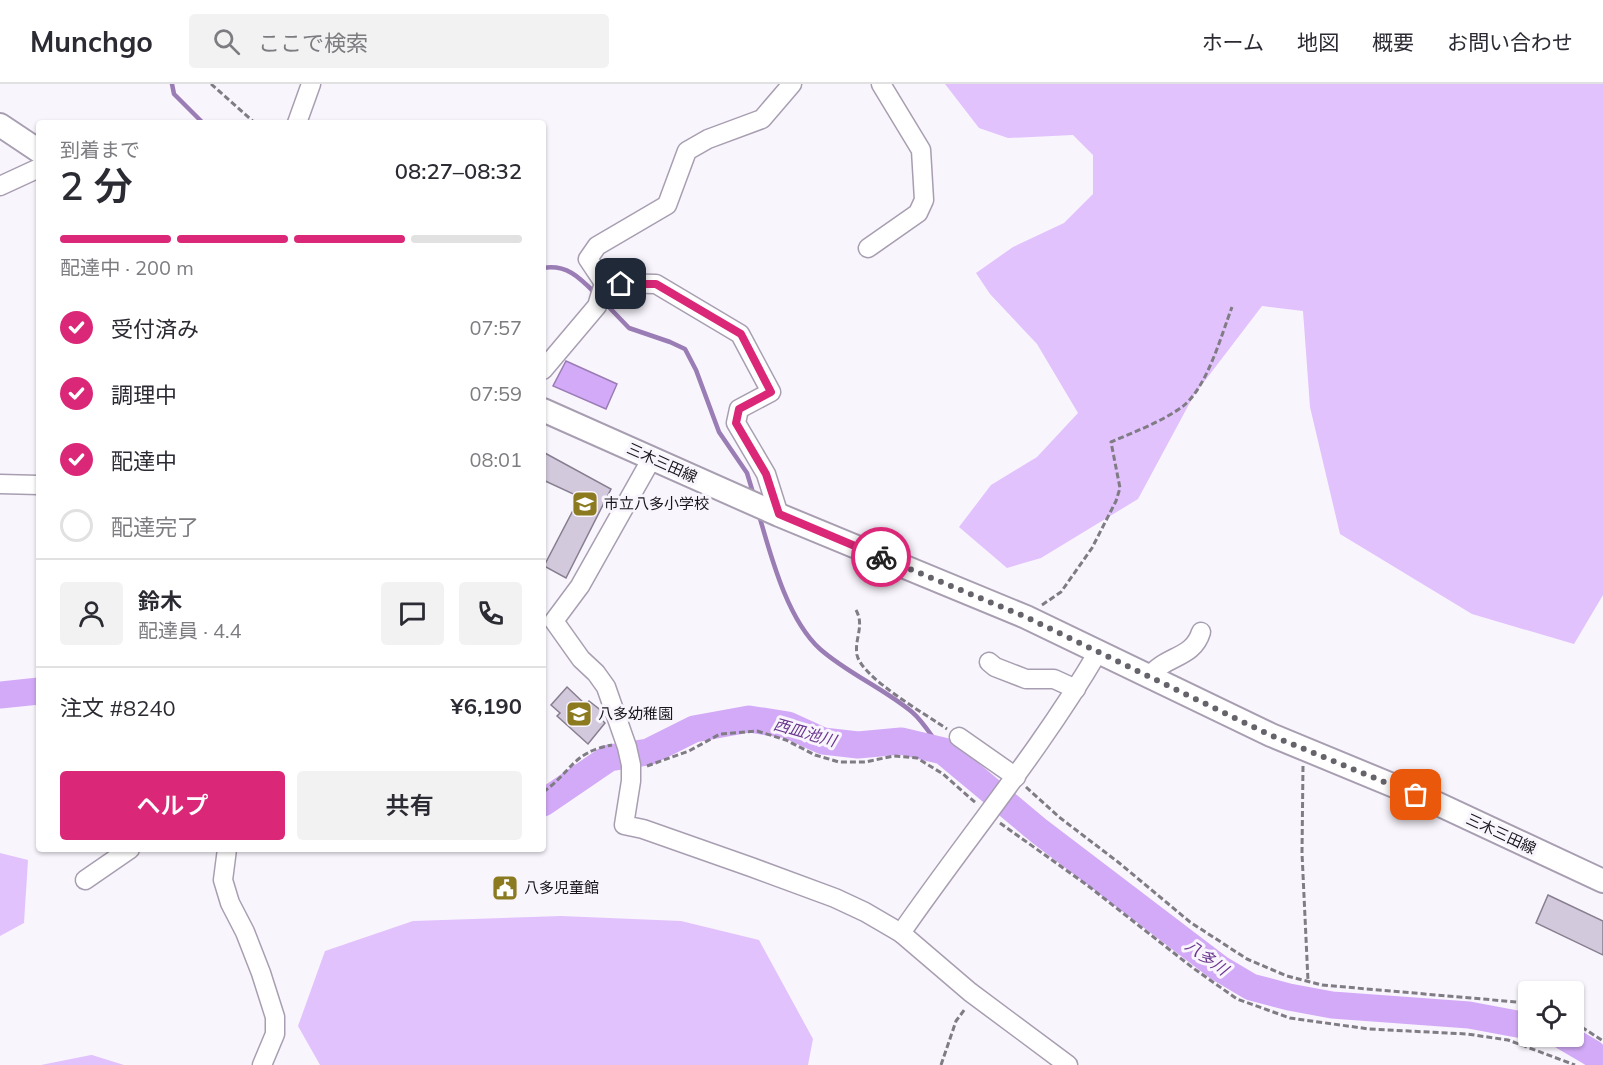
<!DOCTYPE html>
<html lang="ja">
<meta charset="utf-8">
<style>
:root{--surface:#fff;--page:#f2f2f3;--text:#2b2b33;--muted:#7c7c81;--line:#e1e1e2;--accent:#db2777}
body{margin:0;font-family:Mulish,"Noto Sans JP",sans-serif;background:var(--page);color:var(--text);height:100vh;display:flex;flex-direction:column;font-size:22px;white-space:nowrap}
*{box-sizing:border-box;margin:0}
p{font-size:20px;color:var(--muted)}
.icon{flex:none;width:33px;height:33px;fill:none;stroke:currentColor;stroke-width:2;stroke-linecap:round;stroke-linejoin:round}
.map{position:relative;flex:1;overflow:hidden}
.drawer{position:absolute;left:36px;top:36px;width:510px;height:732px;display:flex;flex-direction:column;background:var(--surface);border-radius:6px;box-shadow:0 2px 4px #0004}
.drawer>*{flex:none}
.fabs{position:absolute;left:1518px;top:897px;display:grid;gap:12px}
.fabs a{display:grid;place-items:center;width:66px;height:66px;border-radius:6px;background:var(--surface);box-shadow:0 2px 4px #0004;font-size:30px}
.pin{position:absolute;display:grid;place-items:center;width:51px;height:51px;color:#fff;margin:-26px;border-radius:12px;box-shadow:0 3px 9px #0006}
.courier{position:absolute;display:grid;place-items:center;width:60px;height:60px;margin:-30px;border:4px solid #db2777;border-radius:50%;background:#fff;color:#222;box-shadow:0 2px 8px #0007}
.headline em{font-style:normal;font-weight:600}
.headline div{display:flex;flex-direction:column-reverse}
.headline{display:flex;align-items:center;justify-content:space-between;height:102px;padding:0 24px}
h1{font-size:39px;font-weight:600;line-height:45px}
.bar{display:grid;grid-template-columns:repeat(4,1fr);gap:9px 6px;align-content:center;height:72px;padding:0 24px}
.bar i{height:8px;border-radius:4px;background:var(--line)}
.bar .active{background:var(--accent)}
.bar p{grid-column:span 4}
.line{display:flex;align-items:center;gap:15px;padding:0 24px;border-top:2px solid var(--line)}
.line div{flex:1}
.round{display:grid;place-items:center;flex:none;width:63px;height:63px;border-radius:6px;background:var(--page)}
ol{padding:0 24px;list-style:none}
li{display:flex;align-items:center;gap:18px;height:66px}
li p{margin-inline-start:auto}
li .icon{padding:6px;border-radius:50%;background:var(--accent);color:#fff;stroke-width:4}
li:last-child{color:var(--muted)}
li i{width:33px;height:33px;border:3px solid var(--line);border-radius:50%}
.cta{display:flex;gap:12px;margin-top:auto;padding:12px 24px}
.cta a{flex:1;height:69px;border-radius:6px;background:var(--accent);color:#fff;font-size:24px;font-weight:600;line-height:69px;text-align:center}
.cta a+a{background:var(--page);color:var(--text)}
header{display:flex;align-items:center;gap:36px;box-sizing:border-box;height:84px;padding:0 30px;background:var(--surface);border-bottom:2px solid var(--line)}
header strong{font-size:28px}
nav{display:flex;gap:33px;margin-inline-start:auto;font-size:21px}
.search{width:420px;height:54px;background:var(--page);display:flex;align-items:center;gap:15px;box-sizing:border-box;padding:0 21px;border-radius:6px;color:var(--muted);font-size:22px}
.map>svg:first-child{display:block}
</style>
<header>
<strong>Munchgo</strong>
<div class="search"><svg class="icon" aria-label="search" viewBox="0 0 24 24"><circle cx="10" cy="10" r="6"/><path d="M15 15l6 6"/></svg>ここで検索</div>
<nav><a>ホーム</a><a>地図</a><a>概要</a><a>お問い合わせ</a></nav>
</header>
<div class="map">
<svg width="1603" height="981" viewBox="0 0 1603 981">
<rect width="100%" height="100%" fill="#f9f5fd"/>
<g fill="#e1c2fd">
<path d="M 945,0 L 1603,0 L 1603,511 L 1574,560 L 1472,530 L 1340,450 L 1310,323 L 1303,227 L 1262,222 L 1194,311 L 1138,415 L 1041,474 L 1007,484 L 959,443 L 991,401 L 1037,373 L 1078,329 L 1037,260 L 990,210 L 976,189 L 1013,163 L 1064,139 L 1093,110 L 1093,71 L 1073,51 L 1008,54 L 979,44 Z"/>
<path d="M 0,769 L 28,776 L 24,839 L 0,852 Z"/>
<path d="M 561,832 L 681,837 L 759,856 L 813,955 L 808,981 L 320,981 L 298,942 L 325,867 L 413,837 Z"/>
<path d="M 92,971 L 124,981 L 41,981 L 91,971 Z"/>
</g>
<path fill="#d3aaf7" stroke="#9b7db5" stroke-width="1.5" d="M 566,277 L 617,300 L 606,325 L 553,302 Z"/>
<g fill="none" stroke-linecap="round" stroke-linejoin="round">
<g stroke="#9b7db5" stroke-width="4.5">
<path d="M 172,0 L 174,10 L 203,39"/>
<path d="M 543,184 C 567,180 580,194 596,210"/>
<path d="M 604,218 L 629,244 L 670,258 L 685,265 L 696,286 L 719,348 L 747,389 L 754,412"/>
<path d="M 759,431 C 771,472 787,535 820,565 C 847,589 883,604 912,628 C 924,638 933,655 943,667"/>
</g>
<g stroke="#d3aaf7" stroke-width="27">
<path d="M 0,611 L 39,607"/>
<path d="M 543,719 L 609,674 L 648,668 L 694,645 L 749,635 L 788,641 L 823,657 L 858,661 L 901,657 L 943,667 L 1039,747 L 1219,884 L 1251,903 L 1289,913 L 1332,921 L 1469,931 L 1528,942"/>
<path d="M 1563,952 L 1592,969 L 1603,979"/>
</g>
</g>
<g fill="#d3c9dc" stroke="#877e90" stroke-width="1.5">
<path d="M 543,368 L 611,405 L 566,494 L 544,482 L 580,413 L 543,396 Z"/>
<path d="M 567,603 L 586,621 L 589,617 L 603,628 L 604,631 L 601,635 L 605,639 L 588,660 L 557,632 L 560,629 L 551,621 Z"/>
<path d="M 1548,811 L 1603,837 L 1603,871 L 1536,839 Z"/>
</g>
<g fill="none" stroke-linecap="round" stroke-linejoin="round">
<defs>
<g id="minor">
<path d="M 297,39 L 311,0"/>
<path d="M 0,102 L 39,84"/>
<path d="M 868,164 L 918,129 L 924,116 L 921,66 L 881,0"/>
<path d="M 604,199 L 656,200 L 740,250 L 771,308 L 739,325 L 736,339 L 766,390 L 779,431"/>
<path d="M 543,286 L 597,222 L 604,199 L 588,175 L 597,162 L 667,121 L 687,67 L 708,55 L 762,35 L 792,0"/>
<path d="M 652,374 L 580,502 L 554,537 L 581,575 L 596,589 L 606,603 L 627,663 L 631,681 L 631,697 L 624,741 L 643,745 L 751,783 L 835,814 L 865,828 L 901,849 L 970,908 L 1068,981"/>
<path d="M 0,400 L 39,401"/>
<path d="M 989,578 L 995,583 L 1026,595 L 1054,595 L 1076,605"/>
<path d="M 1149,593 C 1165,571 1193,575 1201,548"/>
<path d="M 959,653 L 1016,693"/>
<path d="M 227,765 L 223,796 L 230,819 L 245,848 L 261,889 L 275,933 L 275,950 L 262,981"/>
<path d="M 85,796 L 130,765"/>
<path d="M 901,849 C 966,755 1040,667 1098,568"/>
</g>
<g id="major">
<path d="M 0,41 L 39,67"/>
<path d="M 543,326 L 779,431 L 1026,533 L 1271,651 L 1438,720 L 1603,797"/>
</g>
</defs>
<use href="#minor" stroke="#a89eb1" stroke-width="21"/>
<use href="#major" stroke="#a89eb1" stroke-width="26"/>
<g stroke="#807c84" stroke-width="3" stroke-dasharray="6 3" stroke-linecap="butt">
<path d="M 211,0 L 255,39"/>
<path d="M 1042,521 L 1061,508 L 1092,464 L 1116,417 L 1120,404 L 1111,358 C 1134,348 1161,338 1182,323 C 1207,304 1221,252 1232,223"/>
<path d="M 856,526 C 865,542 854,555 857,571 C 862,594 927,631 947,645"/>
<path d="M 647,682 L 689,667 L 720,650 L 757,647 L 786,656 L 815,671 L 839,678 L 865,678 L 894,672 L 917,674 L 943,690 L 977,720"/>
<path d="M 1303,682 L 1302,769 L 1308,897"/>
<path d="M 1026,703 L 1059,733 L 1118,778 L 1190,838 L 1247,875 L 1287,892 L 1322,901 L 1528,919"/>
<path d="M 543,708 C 571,689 572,668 612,661"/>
<path d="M 1000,739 L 1087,801 L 1193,884 L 1237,915 L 1290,934 L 1369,945 L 1467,950 L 1508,956 L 1575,981"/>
<path d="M 1574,938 L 1603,957"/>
<path d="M 941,981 L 956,937 L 965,925"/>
</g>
<use href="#minor" stroke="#fff" stroke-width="18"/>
<use href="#major" stroke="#fff" stroke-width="22"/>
</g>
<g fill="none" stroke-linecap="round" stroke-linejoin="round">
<path stroke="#67636b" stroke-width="6" stroke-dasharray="0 10.8" d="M 881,473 L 1026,533 L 1270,651 L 1416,711"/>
<path stroke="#db2777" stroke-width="8" d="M 621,200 L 656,200 L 741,250 L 771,308 L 739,325 L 736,339 L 766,390 L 779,430 L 881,473"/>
</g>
<defs>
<symbol id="school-square" viewBox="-11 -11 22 22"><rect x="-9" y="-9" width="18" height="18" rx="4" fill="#8b7a20" stroke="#f9f5fd"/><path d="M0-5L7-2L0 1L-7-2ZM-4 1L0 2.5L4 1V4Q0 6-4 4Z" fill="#fff"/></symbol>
<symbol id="civic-square" viewBox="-11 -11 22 22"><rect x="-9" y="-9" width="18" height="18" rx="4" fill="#8b7a20" stroke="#f9f5fd"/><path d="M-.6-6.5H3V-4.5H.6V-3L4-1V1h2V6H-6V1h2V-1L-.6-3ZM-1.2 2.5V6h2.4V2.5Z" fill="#fff"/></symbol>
</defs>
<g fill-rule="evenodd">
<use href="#school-square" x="570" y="405" width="30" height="30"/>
<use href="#school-square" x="564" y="615" width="30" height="30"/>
<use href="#civic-square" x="490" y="789" width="30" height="30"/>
</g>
<g text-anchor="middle" stroke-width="6" stroke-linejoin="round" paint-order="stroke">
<g font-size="15" fill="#18151c" stroke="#f9f5fd">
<text transform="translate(662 379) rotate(24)" y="5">三木三田線</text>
<text transform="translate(1501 750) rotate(25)" y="5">三木三田線</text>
</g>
<g font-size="15" fill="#18151c" stroke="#f9f5fd" text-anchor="start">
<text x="604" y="425">市立八多小学校</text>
<text x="598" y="635">八多幼稚園</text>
<text x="524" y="809">八多児童館</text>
</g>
<g font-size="16" font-style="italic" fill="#69368e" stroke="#f9f5fd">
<text transform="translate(805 648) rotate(16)" y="6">西皿池川</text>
<text transform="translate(1207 873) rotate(36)" y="6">八多川</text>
</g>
</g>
</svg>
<div class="fabs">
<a><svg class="icon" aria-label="locate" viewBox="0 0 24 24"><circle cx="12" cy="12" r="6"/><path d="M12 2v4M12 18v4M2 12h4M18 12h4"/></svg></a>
</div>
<div class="pin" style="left:1416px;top:711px;background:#ea580c"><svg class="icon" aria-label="bag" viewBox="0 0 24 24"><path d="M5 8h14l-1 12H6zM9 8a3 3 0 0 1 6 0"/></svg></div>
<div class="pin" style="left:621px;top:200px;background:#1f2937"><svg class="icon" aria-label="home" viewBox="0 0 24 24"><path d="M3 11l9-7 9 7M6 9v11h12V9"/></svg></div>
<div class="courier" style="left:881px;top:473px"><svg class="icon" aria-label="bike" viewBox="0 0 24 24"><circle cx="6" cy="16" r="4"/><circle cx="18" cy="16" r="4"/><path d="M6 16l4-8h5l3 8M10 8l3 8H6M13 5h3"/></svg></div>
<section class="drawer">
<div class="headline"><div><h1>2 分</h1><p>到着まで</p></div><em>08:27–08:32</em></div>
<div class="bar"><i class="active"></i><i class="active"></i><i class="active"></i><i></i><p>配達中 · 200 m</p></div>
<ol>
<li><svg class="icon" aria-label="check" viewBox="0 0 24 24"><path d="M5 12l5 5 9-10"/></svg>受付済み<p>07:57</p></li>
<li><svg class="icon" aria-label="check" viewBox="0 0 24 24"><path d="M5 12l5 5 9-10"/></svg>調理中<p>07:59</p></li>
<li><svg class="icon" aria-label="check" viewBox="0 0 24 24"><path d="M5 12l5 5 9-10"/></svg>配達中<p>08:01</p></li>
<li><i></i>配達完了</li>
</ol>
<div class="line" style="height:108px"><a class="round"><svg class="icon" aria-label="person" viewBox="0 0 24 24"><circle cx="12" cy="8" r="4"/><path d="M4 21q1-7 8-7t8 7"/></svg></a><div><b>鈴木</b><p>配達員 · 4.4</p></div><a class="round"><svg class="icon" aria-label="chat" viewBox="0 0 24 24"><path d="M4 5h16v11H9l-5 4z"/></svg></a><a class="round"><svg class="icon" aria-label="phone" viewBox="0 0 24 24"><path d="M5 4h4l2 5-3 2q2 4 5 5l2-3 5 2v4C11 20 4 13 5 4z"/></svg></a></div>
<div class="line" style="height:78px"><div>注文 #8240</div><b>¥6,190</b></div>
<div class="cta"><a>ヘルプ</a><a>共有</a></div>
</section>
</div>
